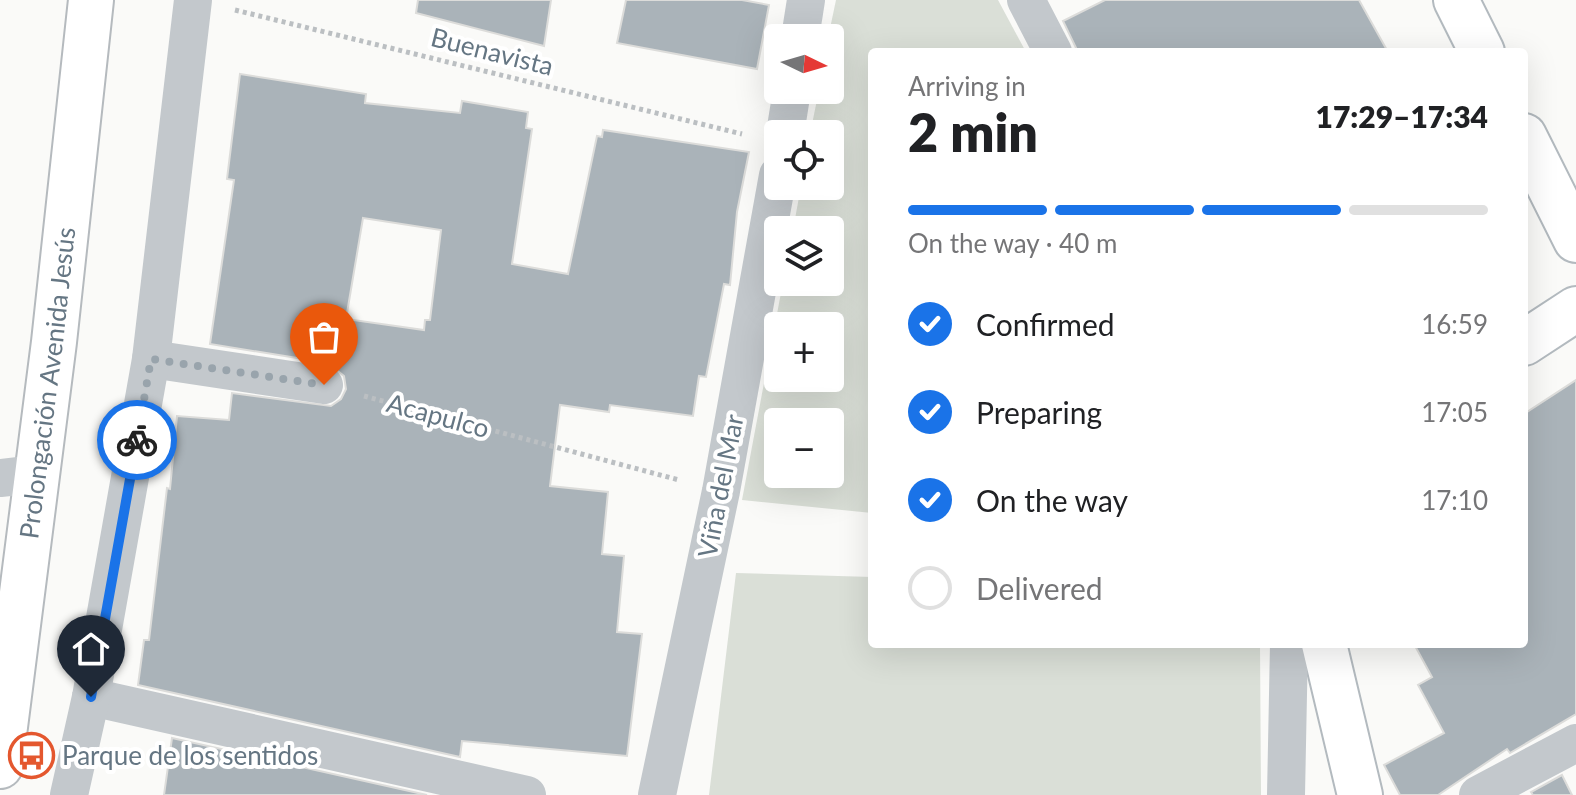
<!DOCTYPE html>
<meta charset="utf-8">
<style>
:root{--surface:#fff;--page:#f2f2f2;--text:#202124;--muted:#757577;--line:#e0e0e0;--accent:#1a73e8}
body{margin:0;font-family:Lato,sans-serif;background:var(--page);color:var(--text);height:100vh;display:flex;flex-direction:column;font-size:30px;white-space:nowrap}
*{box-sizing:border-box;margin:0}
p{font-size:26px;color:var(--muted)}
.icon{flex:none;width:44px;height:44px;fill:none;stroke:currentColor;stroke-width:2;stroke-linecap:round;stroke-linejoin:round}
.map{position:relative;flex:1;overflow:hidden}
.side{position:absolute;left:868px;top:48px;width:660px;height:600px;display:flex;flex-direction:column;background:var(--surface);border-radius:8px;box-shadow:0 8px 32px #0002}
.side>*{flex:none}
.needle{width:52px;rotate:95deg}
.buttons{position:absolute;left:764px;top:24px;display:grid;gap:16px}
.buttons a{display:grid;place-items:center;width:80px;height:80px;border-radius:8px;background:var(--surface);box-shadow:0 8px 32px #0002;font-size:40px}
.pin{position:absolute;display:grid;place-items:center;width:68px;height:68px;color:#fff;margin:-82px -34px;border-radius:50% 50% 50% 0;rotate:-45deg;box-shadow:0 0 8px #0007}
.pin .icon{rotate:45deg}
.courier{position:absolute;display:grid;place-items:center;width:80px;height:80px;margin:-40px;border:6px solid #1a73e8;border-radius:50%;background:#fff;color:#222;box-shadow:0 2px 10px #0007}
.head em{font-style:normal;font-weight:800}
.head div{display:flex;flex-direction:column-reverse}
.head{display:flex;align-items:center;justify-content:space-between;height:136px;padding:0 40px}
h1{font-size:52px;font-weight:800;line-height:60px}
.bar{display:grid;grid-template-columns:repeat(4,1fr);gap:12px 8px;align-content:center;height:96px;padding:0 40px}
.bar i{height:10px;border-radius:6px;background:var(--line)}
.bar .selected{background:var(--accent)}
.bar p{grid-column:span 4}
ol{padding:0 40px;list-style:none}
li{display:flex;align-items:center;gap:24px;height:88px}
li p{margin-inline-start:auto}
li .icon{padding:8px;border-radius:50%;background:var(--accent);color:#fff;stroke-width:4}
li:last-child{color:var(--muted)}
li i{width:44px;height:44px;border:4px solid var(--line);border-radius:50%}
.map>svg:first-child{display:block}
</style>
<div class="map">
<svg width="1576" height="795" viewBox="0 0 1576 795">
<rect width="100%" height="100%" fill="#fafaf8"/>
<g fill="#dadfd7" fill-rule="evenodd">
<path d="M 836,0 L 998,0 L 1026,52 L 872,52 L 872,513 L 742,500 L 783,282 L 830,282 L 830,230 L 793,230 L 801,186 L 830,186 L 830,134 L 810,134 L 819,90 L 830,90 L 828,38 ZM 778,326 L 830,326 L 830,378 L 778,378 ZM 778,422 L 830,422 L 830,474 L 778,474 Z"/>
<path d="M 736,573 L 872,577 L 872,644 L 1260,644 L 1261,795 L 709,795 Z"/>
</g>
<g fill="#aab3b9" stroke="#dcdcda" stroke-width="2" fill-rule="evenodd">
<path d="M 418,0 L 551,0 L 544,46 L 416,13 Z"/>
<path d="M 626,0 L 742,0 L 769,5 L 757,69 L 617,43 Z"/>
<path d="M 1105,0 L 1359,0 L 1388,52 L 1078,52 L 1063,21 Z"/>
<path d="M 240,74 L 366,94 L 365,103 L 460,113 L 462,101 L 528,112 L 526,128 L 532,129 L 512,264 L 568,274 L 597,136 L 602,137 L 603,130 L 749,152 L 737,212 L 730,285 L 724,284 L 706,377 L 699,376 L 693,416 L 610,405 L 609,412 L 560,405 L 550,486 L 608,492 L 602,554 L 624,556 L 617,632 L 642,634 L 627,756 L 462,741 L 460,757 L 138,685 L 144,640 L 149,640 L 167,488 L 170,489 L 177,416 L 229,420 L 232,393 L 331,406 L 341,399 L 346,389 L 344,376 L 328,363 L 210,344 L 234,180 L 227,179 ZM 363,218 L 441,230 L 430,320 L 425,320 L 424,330 L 346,319 Z"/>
<path d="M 1576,380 L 1576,714 L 1510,753 L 1507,749 L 1438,795 L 1400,795 L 1384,765 L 1444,733 L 1418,685 L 1432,677 L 1414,644 L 1524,644 L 1524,414 Z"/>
<path d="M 172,738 L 427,795 L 164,795 Z"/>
<path d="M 1562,775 L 1572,795 L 1533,795 L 1531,792 Z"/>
</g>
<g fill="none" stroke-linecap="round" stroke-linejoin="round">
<defs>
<g id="secondary">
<path d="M 1456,0 L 1482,52"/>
<path d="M 1524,136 L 1576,240"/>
<path d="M 1524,343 L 1576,309"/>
<path d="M 1324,644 L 1360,795"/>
</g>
<g id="primary">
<path id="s1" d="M 0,766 L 54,342 L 91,0"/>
</g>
</defs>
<use href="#secondary" stroke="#b3babf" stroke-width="48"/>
<use href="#primary" stroke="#b5babe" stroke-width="48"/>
<g stroke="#bbbfc2" stroke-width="5" stroke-dasharray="4 4" stroke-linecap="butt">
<path d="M 235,10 L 742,134"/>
<path d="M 364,396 L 679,480"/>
</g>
<g stroke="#c3c8cc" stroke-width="38">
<path d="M 1026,0 L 1053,52"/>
<path d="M 800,38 L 806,0"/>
<path d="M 785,134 L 792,90"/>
<path d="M 151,359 L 324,385"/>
<path d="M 0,478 L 36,474"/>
<path d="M 91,697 L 527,795"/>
<path d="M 69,795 L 91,697 L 151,359 L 193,0"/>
<path d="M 657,795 L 721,491 L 778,175"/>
<path d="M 1286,795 L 1289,644"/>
<path d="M 1478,795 L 1576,743"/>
</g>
<use href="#secondary" stroke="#fff" stroke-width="44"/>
<use href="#primary" stroke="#fff" stroke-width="44"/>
</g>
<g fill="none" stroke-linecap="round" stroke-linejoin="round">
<path stroke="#99a4ac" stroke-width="8" stroke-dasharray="0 14.4" d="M 137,440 L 151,359 L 324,385"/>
<path stroke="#1a73e8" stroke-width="10" d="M 91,697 L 137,440"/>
</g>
<defs>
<symbol id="bus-ring" viewBox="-11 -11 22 22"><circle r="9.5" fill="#fff" stroke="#e4572e" stroke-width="1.5"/><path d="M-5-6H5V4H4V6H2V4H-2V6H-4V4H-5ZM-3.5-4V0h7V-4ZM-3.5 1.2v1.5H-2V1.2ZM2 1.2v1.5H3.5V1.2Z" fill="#e4572e"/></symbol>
</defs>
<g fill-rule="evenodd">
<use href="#bus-ring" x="6" y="730" width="51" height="51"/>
</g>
<g text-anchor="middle" stroke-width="8" stroke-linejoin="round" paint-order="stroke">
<g font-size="26" fill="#657683" stroke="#fff">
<text transform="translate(492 52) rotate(14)" y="9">Buenavista</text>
<text dy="9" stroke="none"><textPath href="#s1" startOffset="386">Prolongación Avenida Jesús</textPath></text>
<text transform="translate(438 416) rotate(15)" y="9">Acapulco</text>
<text transform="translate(721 486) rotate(-79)" y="9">Viña del Mar</text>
</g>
<g font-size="26" fill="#657683" stroke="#fff" text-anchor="start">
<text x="62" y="765">Parque de los sentidos</text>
</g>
</g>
</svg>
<div class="buttons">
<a><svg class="needle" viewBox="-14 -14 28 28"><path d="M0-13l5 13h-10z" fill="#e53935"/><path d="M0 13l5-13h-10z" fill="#757577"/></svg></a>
<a><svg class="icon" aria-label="locate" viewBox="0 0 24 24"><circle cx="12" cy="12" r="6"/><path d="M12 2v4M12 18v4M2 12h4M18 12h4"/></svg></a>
<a><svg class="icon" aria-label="layers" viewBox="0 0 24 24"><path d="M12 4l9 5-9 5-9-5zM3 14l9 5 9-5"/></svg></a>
<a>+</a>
<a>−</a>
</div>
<div class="pin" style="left:324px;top:385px;background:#ea580c"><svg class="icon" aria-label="bag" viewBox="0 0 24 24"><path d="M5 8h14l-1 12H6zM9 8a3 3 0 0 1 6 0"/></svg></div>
<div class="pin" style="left:91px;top:697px;background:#1f2937"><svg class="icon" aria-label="home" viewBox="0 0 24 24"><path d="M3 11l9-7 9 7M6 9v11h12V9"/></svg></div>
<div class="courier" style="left:137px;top:440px"><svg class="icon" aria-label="bike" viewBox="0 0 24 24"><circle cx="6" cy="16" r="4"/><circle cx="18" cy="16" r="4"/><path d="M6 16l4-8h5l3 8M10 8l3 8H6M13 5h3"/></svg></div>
<section class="side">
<div class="head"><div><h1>2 min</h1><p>Arriving in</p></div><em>17:29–17:34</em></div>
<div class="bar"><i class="selected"></i><i class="selected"></i><i class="selected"></i><i></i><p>On the way · 40 m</p></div>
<ol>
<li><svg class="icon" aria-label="check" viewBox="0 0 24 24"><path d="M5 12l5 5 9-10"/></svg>Confirmed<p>16:59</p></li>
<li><svg class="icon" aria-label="check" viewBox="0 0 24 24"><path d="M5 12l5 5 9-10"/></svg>Preparing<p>17:05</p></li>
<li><svg class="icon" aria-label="check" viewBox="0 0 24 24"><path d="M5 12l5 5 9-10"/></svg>On the way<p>17:10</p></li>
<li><i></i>Delivered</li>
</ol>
</section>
</div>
